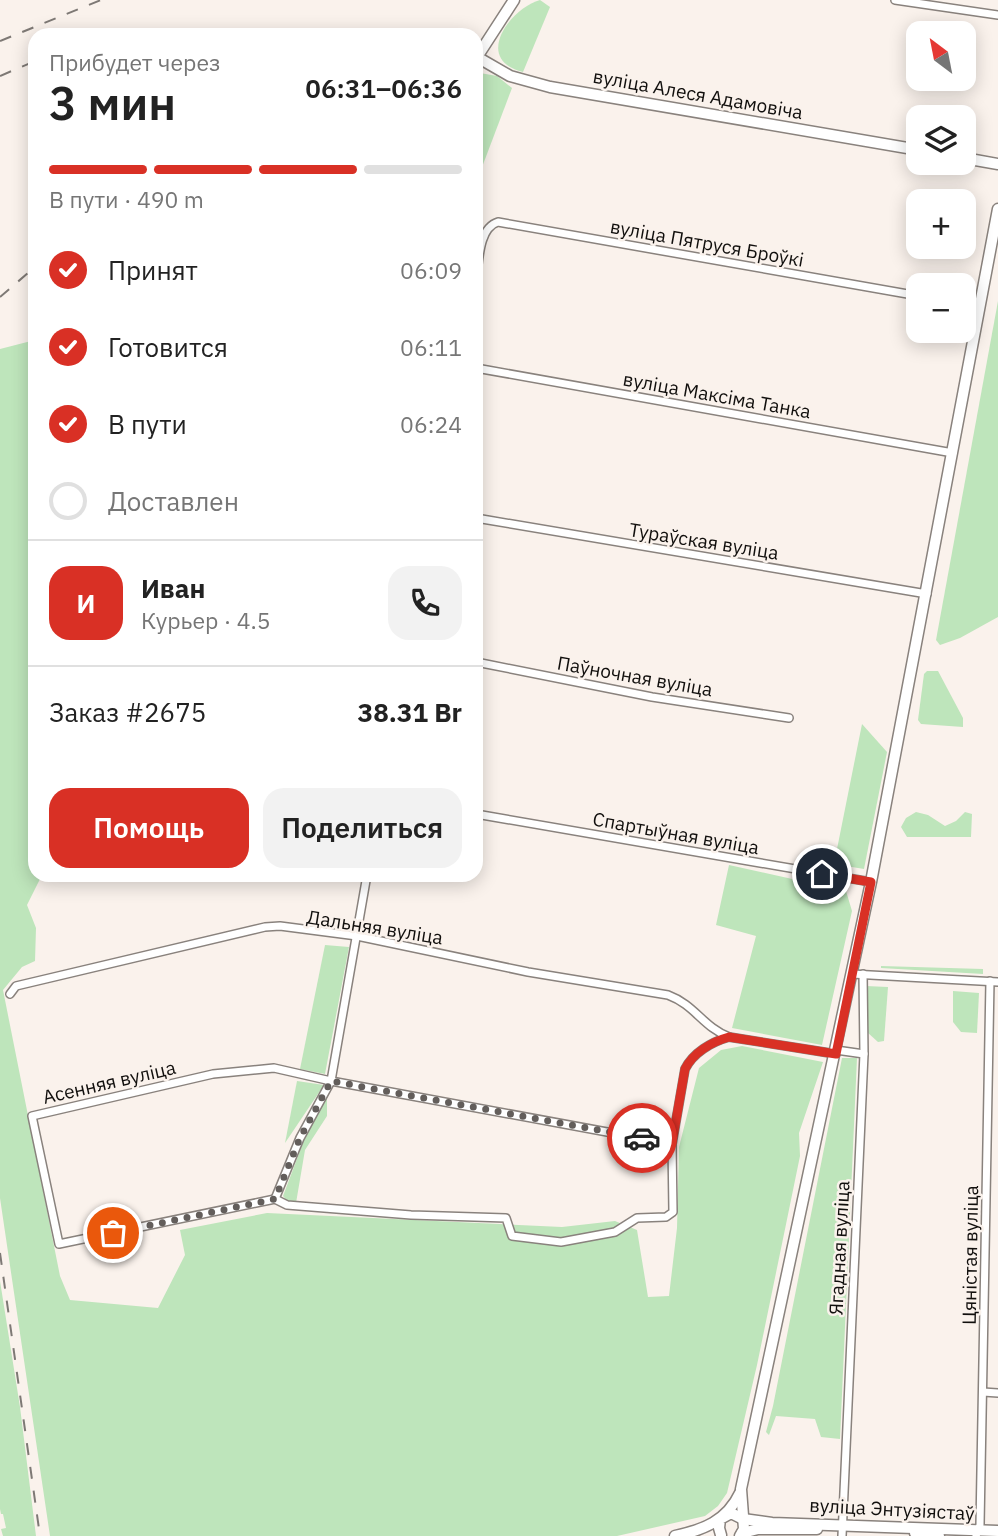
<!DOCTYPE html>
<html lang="ru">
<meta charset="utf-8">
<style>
:root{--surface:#fff;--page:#f2f2f2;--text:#222;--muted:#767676;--line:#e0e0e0;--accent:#d93025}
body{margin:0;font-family:"IBM Plex Sans",sans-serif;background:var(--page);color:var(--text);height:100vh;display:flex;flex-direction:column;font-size:26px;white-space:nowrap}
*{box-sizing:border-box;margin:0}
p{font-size:23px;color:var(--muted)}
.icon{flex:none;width:38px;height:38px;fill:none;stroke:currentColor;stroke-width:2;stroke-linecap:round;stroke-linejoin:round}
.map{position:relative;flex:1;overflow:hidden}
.panel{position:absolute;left:28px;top:28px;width:455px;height:854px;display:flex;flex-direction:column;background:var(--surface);border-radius:21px;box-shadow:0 4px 18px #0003}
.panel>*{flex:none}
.needle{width:46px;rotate:328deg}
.buttons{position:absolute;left:906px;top:21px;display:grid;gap:14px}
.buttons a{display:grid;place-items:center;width:70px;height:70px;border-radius:14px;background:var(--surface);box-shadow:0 4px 18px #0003;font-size:35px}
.pin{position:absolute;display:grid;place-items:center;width:60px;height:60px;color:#fff;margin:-30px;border:4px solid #fff;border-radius:50%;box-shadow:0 2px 7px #0007}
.courier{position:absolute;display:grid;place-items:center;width:70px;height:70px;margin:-35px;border:5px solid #d93025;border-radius:50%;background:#fff;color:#222;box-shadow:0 2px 9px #0007}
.overview em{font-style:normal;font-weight:600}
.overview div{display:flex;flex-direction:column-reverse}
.overview{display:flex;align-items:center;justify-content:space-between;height:119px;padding:0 21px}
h1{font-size:46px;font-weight:600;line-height:52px}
.bar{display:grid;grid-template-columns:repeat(4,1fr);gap:10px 7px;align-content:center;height:84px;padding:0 21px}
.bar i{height:9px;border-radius:5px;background:var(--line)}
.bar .selected{background:var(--accent)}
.bar p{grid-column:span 4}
.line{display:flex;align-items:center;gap:18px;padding:0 21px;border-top:2px solid var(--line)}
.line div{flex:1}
.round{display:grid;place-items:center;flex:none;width:74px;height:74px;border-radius:21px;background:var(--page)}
ol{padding:0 21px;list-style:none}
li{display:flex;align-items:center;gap:21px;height:77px}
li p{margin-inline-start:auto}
li .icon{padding:7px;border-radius:50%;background:var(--accent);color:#fff;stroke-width:4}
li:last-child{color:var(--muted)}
li i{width:38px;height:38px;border:4px solid var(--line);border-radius:50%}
.primary-button{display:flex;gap:14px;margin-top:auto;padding:14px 21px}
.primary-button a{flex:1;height:80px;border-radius:21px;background:var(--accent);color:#fff;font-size:28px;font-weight:600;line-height:80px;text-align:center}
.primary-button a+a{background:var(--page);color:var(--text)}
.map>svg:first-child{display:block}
</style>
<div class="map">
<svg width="998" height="1536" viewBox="0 0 998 1536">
<rect width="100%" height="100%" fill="#faf2ec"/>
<g fill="#bee5bb">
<path d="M 540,0 L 550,7 L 523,72 C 473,60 509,9 540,0 Z"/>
<path d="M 480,73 L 497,76 L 512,88 L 476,183 L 476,77 Z"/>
<path d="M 998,301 L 998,617 L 960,638 L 940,645 L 936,640 Z"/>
<path d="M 35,340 L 35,875 L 42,875 L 27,905 L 36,928 L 35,961 L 22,967 L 3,990 L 60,1276 L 70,1300 L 158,1308 L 185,1255 L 180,1230 L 267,1213 L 562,1227 L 615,1221 L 637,1230 L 648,1297 L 669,1296 L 677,1228 L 679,1147 L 699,1068 L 721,1050 L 742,1046 L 823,1062 L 799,1133 L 800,1156 L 784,1234 L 757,1365 L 727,1493 L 718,1506 L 705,1516 L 617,1536 L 50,1536 L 0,1198 L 0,349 Z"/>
<path d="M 927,671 L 938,671 L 963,718 L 963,727 L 921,724 L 918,720 L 924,674 Z"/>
<path d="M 862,724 L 887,752 L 864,869 L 834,864 Z"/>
<path d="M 916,812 L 928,815 L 945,826 L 956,821 L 965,812 L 972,814 L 971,837 L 907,837 L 901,827 L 906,818 Z"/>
<path d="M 729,865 L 846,891 L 852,911 L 822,1045 L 732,1028 L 756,936 L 716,925 Z"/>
<path d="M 325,945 L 349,947 L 325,1074 L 300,1069 Z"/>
<path d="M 881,966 L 983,969 L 983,974 L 881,968 Z"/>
<path d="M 866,986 L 888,987 L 884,1041 L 878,1042 L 867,1032 Z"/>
<path d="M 953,991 L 979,993 L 977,1033 L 961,1032 L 953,1022 Z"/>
<path d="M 842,1058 L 857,1058 L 840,1439 L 821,1437 L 815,1419 L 776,1416 L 769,1435 L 766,1432 L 773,1406 Z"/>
<path d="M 297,1081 L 324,1085 L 285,1143 Z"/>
<path d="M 327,1096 L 327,1116 L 305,1150 L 296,1203 L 288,1202 L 283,1196 L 306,1135 Z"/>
<path d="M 0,1281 L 20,1407 L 36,1536 L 3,1536 L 1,1529 L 6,1528 L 3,1514 L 1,1514 L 0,1509 Z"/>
</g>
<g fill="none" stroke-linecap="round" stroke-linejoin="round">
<defs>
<g id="street">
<path d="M 895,0 L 998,15"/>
<path d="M 476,281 C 479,263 478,228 498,222 L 919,296"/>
<path d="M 964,304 L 979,307"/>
<path d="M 476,368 L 953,453"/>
<path d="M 476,518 L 927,594"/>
<path d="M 476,662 L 652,697 L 789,718"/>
<path d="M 476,814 L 871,882"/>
<path d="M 852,974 L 998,982"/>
<path d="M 10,994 L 16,986 L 265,927 L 280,926 L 357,936 L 528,972 L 668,995 C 695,1005 703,1027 729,1037"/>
<path d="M 836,1050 L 864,1054"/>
<path d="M 275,1199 L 59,1244 L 32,1116 L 213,1074 L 274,1068 L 331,1081 L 672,1144"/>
<path d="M 275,1199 L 287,1205 L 411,1215 L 506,1218 L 512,1236 L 561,1242 L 615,1232 L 637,1218 L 666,1217 L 673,1212 L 672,1144 L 685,1069 C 693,1053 711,1042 729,1037 L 836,1054"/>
<path d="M 275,1199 L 300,1138 L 331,1081 L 367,875"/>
<path d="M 983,1392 L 998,1393"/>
<path d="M 842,1536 L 864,1054 L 863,974"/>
<path d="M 976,1536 L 980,1525 L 990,981"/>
</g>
<g id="secondary">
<path d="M 514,0 L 477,57 L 510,76 L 550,87 L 919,150"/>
<path d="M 964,158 L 998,164"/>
<path d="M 742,1533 L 758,1529 L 817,1529"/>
<path d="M 915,1533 L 939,1536"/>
<path d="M 721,1535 L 719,1528 L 720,1519 L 731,1513 L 743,1519 L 772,1523 L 998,1531"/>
<path d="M 675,1536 C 703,1530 727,1521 740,1493"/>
<path d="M 740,1536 L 744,1529 L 741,1489 L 871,882 L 998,209"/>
</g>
</defs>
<use href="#street" stroke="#89827d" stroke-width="10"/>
<use href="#secondary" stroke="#89827d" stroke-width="13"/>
<use href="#street" stroke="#fff" stroke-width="7"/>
<use href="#secondary" stroke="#fff" stroke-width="10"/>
<g stroke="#7e7975" stroke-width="2" stroke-dasharray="12 12" stroke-linecap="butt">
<path d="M 0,41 L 101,0"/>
<path d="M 0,76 L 35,61"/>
<path d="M 0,297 L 35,267"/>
<path d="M 0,1253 L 40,1536"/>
</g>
</g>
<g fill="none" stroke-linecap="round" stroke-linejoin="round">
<path stroke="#635e5b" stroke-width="7" stroke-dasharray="0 12.6" d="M 113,1233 L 275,1199 L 300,1138 L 331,1081 L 642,1138"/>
<path stroke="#d93025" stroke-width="9" d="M 642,1138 L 672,1143 L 685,1069 C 693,1053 711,1042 729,1037 L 836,1054 L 871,882 L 822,874"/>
</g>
<g text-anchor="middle" stroke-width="5" stroke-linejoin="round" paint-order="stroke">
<g font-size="19" fill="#110f0d" stroke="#faf2ec">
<text transform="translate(698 94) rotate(10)" y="7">вуліца Алеся Адамовіча</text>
<text transform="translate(707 243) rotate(10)" y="7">вуліца Пятруся Броўкі</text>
<text transform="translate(717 395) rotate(10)" y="7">вуліца Максіма Танка</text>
<text transform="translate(704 541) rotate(9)" y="7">Тураўская вуліца</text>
<text transform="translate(635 676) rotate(10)" y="7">Паўночная вуліца</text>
<text transform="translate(676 833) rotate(10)" y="7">Спартыўная вуліца</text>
<text transform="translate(375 927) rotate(9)" y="7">Дальняя вуліца</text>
<text transform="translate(109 1082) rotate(-13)" y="7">Асенняя вуліца</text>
<text transform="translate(839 1248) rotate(-87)" y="7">Ягадная вуліца</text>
<text transform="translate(970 1255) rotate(-89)" y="7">Цяністая вуліца</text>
<text transform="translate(892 1509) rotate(3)" y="7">вуліца Энтузіястаў</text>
</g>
</g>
</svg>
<div class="buttons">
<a><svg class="needle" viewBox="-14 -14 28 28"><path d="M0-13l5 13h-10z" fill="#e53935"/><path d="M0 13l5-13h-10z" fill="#767676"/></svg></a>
<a><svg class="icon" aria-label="layers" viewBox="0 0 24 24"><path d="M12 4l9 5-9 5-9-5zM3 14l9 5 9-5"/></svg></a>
<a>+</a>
<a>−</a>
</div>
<div class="pin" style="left:113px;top:1233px;background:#ea580c"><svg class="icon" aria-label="bag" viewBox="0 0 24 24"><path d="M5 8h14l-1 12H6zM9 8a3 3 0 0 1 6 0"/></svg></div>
<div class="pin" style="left:822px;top:874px;background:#1f2937"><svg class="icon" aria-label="home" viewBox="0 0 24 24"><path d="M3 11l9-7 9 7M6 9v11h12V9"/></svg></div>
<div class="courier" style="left:642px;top:1138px"><svg class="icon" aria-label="car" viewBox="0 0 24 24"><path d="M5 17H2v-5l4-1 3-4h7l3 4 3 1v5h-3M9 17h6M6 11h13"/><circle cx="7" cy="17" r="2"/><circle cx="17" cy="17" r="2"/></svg></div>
<section class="panel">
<div class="overview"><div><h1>3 мин</h1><p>Прибудет через</p></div><em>06:31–06:36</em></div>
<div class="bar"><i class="selected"></i><i class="selected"></i><i class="selected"></i><i></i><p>В пути · 490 m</p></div>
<ol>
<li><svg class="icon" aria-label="check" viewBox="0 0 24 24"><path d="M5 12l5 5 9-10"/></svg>Принят<p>06:09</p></li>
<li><svg class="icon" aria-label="check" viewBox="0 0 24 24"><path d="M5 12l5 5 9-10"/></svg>Готовится<p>06:11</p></li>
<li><svg class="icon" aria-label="check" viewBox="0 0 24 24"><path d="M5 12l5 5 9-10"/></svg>В пути<p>06:24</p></li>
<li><i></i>Доставлен</li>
</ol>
<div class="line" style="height:126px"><b class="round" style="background:var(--accent);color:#fff">И</b><div><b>Иван</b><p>Курьер · 4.5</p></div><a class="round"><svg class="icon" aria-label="phone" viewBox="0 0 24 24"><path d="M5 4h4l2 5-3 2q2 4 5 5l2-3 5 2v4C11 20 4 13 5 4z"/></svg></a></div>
<div class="line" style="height:91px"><div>Заказ #2675</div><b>38.31 Br</b></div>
<div class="primary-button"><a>Помощь</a><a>Поделиться</a></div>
</section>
</div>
